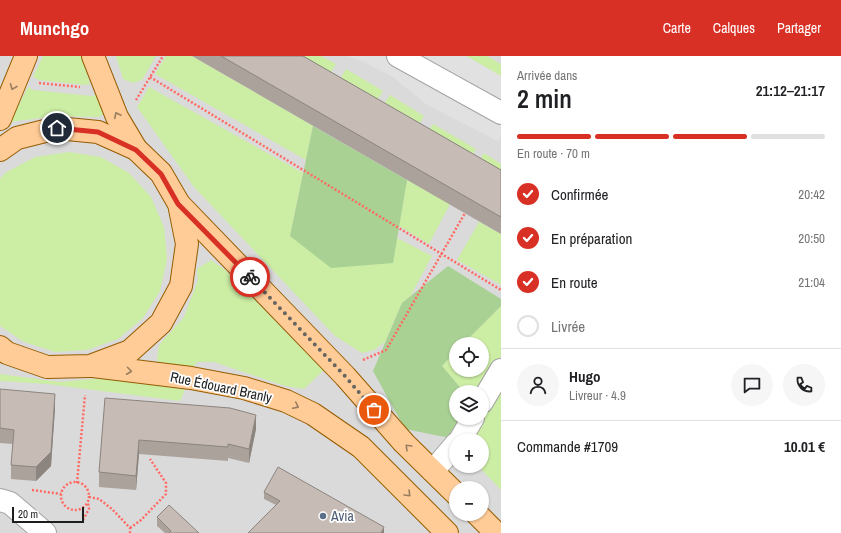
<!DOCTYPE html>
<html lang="fr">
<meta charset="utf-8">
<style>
:root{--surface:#fff;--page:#f6f6f6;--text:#202124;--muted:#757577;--line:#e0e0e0;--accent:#d93025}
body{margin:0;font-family:"Archivo Narrow",sans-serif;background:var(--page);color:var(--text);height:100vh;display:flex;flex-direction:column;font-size:15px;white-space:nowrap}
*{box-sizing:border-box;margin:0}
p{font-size:13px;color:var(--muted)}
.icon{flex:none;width:22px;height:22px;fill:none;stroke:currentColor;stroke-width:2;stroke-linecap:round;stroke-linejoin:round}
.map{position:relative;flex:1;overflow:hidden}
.sheet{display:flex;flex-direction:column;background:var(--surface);width:340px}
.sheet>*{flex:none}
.tools{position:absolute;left:449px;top:281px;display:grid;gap:8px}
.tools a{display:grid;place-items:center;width:40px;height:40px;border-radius:50%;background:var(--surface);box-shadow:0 1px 3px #0004;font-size:20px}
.scale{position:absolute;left:12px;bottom:10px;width:72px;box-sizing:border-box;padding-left:4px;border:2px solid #1d1d1d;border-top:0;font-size:11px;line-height:14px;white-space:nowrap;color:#1d1d1d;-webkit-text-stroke:3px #fff;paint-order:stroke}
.pin{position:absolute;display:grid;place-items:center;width:34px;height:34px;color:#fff;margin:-17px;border:2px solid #fff;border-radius:50%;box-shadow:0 1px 4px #0007}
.courier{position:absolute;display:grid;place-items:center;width:40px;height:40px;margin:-20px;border:3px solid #d93025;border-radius:50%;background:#fff;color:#222;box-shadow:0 1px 5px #0007}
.headline em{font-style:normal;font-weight:600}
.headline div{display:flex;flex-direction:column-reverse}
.headline{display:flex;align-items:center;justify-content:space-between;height:68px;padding:0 16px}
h1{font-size:26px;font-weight:600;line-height:30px}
.bar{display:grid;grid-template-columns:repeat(4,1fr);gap:6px 4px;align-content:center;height:48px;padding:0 16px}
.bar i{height:5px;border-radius:3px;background:var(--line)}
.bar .current{background:var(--accent)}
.bar p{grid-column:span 4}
.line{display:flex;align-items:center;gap:10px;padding:0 16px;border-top:1px solid var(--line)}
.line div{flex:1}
.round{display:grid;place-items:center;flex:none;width:42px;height:42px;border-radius:21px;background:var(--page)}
ol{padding:0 16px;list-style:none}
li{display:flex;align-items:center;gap:12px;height:44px}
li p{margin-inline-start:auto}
li .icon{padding:4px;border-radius:50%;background:var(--accent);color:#fff;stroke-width:4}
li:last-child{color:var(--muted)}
li i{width:22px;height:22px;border:2px solid var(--line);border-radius:50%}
header{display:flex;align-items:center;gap:24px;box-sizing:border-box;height:56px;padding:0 20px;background:var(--accent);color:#fff}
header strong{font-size:19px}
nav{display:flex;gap:22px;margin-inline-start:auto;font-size:14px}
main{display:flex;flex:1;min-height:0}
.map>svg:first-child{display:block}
</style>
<header>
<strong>Munchgo</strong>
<nav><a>Carte</a><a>Calques</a><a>Partager</a></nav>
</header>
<main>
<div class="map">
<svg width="501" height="477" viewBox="0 0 501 477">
<rect width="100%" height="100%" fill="#efeae2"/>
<path fill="#dbdada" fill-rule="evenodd" d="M 0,0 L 501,0 L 501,477 L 0,477 ZM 456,288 L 482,288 L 482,314 L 456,314 ZM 456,336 L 482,336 L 482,362 L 456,362 ZM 456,384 L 482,384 L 482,410 L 456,410 ZM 456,432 L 482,432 L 482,458 L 456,458 Z"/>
<g fill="#cceda4">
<path d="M 43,0 L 82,0 L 90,28 L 85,29 L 39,24 L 33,21 Z"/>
<path d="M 116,0 L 156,0 L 142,24 L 133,27 L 123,23 Z"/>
<path d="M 166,0 L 192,0 L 313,70 L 306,104 L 155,18 Z"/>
<path d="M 292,0 L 321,0 L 336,8 L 323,29 Z"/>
<path d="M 466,0 L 487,0 L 501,8 L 501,20 Z"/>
<path d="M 346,13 L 383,35 L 370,56 L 333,35 Z"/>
<path d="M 28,31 L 33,34 L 92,40 L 97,38 L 105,53 L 103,58 L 99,61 L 57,60 L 10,66 Z"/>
<path d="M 149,31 L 303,117 L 290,180 L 392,207 L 397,182 L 432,200 L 410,241 L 402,247 L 385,286 L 374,294 L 362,297 L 335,280 L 194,131 L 137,51 Z"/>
<path d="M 390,39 L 424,60 L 412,80 L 377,59 Z"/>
<path d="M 433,68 L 476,93 L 465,111 L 422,86 Z"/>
<path d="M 69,96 L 101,101 L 129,117 L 151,141 L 164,171 L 167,203 L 160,235 L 143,262 L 118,283 L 87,294 L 55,296 L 24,286 L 0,270 L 0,123 L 5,117 L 35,101 Z"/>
<path d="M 484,97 L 501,108 L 501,131 L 473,115 Z"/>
<path d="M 407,124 L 450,148 L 429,188 L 399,170 Z"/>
<path d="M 479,166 L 501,178 L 501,229 L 457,204 Z"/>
<path d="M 211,204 L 225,214 L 324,314 L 304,333 L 285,330 L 214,306 L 197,306 L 189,317 L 163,312 L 157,304 L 159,289 L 184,261 L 198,224 L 197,213 Z"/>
<path d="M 501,250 L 501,300 L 480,336 L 464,336 L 442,310 L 456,295 L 456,314 L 482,314 L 482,288 L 463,288 Z"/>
<path d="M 0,318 L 59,326 L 127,320 L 185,334 L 180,345 L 47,328 L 0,325 Z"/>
<path d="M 501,329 L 501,434 L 478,410 L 482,410 L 482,384 L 468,384 L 471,382 Z"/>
</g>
<g fill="#a9d194">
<path d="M 313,70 L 407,124 L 393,207 L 331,212 L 290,180 Z"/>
<path d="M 448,210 L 501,243 L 501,250 L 463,288 L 456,288 L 456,295 L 442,310 L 464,336 L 456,336 L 456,362 L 463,362 L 450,382 L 405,373 L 373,315 L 402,247 Z"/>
</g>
<path fill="#e1e1e1" d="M 347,0 L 466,0 L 501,20 L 501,79 L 498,85 L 427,49 L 393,21 L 364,6 Z"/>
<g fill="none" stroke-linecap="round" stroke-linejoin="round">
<defs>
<g id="minor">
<path d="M 398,0 L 501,57"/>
<path d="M 482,346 L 501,314"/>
<path d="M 460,384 L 473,362"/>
<path d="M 433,415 L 456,388"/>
<path d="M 0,444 L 10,447 L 45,477"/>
</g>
<g id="primary">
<path d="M 93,0 L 117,61 L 136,93"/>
<path d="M 0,63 L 26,0"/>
<path d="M 0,94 L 17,82 L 57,72 L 98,76 L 136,93 L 161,117 L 179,148 L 187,188 L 181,230 L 161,267 L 130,295 L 90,310 L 47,311 L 7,297 L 0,291"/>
<path d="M 179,148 L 345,320 L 404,387 L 456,438"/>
<path d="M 93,310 L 191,322 L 244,332 L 286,345 L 313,358 L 361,391 L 447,477"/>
<path d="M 477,458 L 496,477"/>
</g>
</defs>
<use href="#minor" stroke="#a4a4a4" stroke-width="24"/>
<use href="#primary" stroke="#965c00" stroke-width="24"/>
<g stroke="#ff6a63" stroke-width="2.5" stroke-dasharray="2 2" stroke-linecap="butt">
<path d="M 150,21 L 501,234"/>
<path d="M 39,27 L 80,31"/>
<path d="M 136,44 L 163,0"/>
<path d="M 363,304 L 386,294 L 465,157"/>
<circle cx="75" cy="440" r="14"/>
<path d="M 77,427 L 85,339"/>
<path d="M 32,434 L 61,438"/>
<path d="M 89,441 L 99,443 L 112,453 L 130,472 L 130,477"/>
<path d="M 83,464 L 89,453 L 88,446"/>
<path d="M 130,472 L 141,464 L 166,438 L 166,427 L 150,403"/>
</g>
<use href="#minor" stroke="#fff" stroke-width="22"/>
<use href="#primary" stroke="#ffcc97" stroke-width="22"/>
</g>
<g fill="#aba29c">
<path d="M 192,0 L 303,0 L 501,114 L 501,178 Z"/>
<path d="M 0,333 L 55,352 L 51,410 L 36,425 L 11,423 L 11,409 L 13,388 L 0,387 Z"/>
<path d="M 105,342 L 256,373 L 249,407 L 228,402 L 228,405 L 139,398 L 136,434 L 99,431 L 99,416 Z"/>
<path d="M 264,436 L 384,477 L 276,449 L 264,443 Z"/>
<path d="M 157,461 L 199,477 L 165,477 L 157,470 Z"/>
</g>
<g fill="#8b847f">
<path d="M 55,338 L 55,352 L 51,410 L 36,425 L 36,411 Z"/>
<path d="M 256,359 L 256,373 L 249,407 L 249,393 Z"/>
<path d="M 139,384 L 139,398 L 136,434 L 136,420 Z"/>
<path d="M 384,471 L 384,477 L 381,477 Z"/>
</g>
<g fill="#c7bcb5" stroke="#8b847f">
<path d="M 221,0 L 303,0 L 501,114 L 501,161 Z"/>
<path d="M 0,333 L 55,338 L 51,396 L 36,411 L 11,409 L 14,374 L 0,372 Z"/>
<path d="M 105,342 L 230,352 L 256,359 L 249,393 L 228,388 L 228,391 L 139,384 L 136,420 L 99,416 Z"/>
<path d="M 278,411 L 384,471 L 381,477 L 248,477 L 280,445 L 264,436 Z"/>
<path d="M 169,449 L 199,477 L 169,477 L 171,475 L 157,461 Z"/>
</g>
<defs><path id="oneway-chevron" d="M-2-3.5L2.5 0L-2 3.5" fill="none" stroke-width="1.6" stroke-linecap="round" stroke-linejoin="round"/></defs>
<g stroke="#997d60">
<use href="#oneway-chevron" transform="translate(13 31) rotate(112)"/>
<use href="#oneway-chevron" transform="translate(117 59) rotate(-116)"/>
<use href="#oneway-chevron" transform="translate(129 315) rotate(7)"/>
<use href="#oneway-chevron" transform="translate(296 350) rotate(26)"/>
<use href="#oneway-chevron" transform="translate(408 391) rotate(-135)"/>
<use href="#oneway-chevron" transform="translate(408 438) rotate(45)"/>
</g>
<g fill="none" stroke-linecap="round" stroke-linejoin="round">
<path stroke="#666562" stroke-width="4" stroke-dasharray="0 7.2" d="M 250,221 L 345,320 L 374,354"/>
<path stroke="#d93025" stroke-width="5" d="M 57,72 L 98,76 L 136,94 L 161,118 L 178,148 L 250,221"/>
</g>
<circle fill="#5c6f8a" stroke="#fff" stroke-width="1.5" cx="323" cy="460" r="4"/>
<g text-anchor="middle" stroke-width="3.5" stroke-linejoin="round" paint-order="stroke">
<g font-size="14" fill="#1d1d1d" stroke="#fff">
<text transform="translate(221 331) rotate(12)" y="5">Rue Édouard Branly</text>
</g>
<g font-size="14" fill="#4e5e75" stroke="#fff" text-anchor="start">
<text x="331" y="465">Avia</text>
</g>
</g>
</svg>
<div class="tools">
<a><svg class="icon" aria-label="locate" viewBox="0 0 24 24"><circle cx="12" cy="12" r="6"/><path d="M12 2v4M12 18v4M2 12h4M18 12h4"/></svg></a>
<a><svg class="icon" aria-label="layers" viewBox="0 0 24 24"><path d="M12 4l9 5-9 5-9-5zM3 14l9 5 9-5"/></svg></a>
<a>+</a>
<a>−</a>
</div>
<div class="scale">20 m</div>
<div class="pin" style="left:374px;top:354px;background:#ea580c"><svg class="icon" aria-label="bag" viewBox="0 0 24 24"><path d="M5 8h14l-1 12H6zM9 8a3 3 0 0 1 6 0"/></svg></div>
<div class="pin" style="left:57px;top:72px;background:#1f2937"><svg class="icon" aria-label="home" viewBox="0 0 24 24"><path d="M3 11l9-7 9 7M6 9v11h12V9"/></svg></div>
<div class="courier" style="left:250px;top:221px"><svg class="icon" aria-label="bike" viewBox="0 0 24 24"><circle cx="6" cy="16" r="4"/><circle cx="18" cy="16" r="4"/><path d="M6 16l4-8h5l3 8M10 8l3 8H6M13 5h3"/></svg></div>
</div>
<section class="sheet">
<div class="headline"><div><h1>2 min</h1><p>Arrivée dans</p></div><em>21:12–21:17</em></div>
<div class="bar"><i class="current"></i><i class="current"></i><i class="current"></i><i></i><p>En route · 70 m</p></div>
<ol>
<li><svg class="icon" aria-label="check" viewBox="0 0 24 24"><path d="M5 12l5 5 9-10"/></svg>Confirmée<p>20:42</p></li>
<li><svg class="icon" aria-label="check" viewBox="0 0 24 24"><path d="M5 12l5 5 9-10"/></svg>En préparation<p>20:50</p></li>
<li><svg class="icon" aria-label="check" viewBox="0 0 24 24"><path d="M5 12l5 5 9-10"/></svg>En route<p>21:04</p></li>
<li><i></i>Livrée</li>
</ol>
<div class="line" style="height:72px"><a class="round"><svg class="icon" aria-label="person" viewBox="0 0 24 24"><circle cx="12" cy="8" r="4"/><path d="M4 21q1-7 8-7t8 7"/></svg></a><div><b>Hugo</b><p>Livreur · 4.9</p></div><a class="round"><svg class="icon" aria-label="chat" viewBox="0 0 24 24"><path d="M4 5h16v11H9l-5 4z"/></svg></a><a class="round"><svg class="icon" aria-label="phone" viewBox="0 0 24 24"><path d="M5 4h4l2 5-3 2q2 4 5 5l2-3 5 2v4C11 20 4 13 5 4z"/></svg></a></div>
<div class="line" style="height:52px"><div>Commande #1709</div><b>10.01 €</b></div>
</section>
</main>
